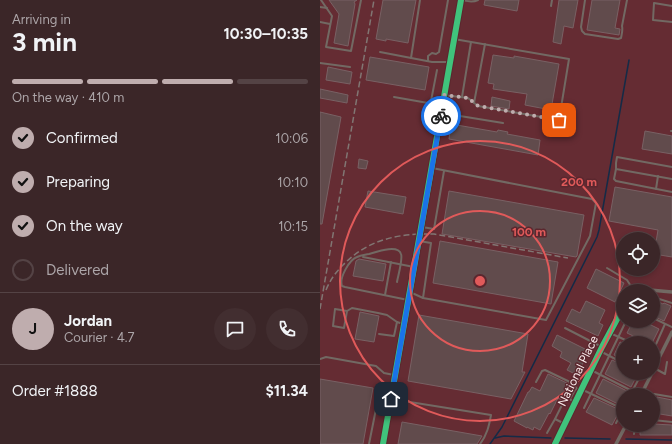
<!DOCTYPE html>
<meta charset="utf-8">
<style>
:root{--surface:#3b2628;--page:#422e30;--text:#f1f3f6;--muted:#aca5a8;--line:#544345;--accent:#bfadae}
body{margin:0;font-family:Figtree,sans-serif;background:var(--page);color:var(--text);height:100vh;display:flex;flex-direction:column;font-size:15px;white-space:nowrap}
*{box-sizing:border-box;margin:0}
p{font-size:13px;color:var(--muted)}
.icon{flex:none;width:22px;height:22px;fill:none;stroke:currentColor;stroke-width:2;stroke-linecap:round;stroke-linejoin:round}
.map{position:relative;flex:1;overflow:hidden}
.sheet{display:flex;flex-direction:column;background:var(--surface);width:320px}
.sheet>*{flex:none}
.tools{position:absolute;left:296px;top:232px;display:grid;gap:8px}
.tools a{display:grid;place-items:center;width:44px;height:44px;border-radius:50%;background:var(--surface);box-shadow:0 2px 6px #0003,0 0 0 1px var(--line);font-size:20px}
.pin{position:absolute;display:grid;place-items:center;width:34px;height:34px;color:#fff;margin:-17px;border-radius:8px;box-shadow:0 2px 6px #0006}
.courier{position:absolute;display:grid;place-items:center;width:40px;height:40px;margin:-20px;border:3px solid #1a73e8;border-radius:50%;background:#fff;color:#222;box-shadow:0 1px 5px #0007}
.summary em{font-style:normal;font-weight:700}
.summary div{display:flex;flex-direction:column-reverse}
.summary{display:flex;align-items:center;justify-content:space-between;height:68px;padding:0 12px}
h1{font-size:26px;font-weight:700;line-height:30px}
.bar{display:grid;grid-template-columns:repeat(4,1fr);gap:6px 4px;align-content:center;height:48px;padding:0 12px}
.bar i{height:5px;border-radius:3px;background:var(--line)}
.bar .on{background:var(--accent)}
.bar p{grid-column:span 4}
.line{display:flex;align-items:center;gap:10px;padding:0 12px;border-top:1px solid var(--line)}
.line div{flex:1}
.round{display:grid;place-items:center;flex:none;width:42px;height:42px;border-radius:21px;background:var(--page)}
ol{padding:0 12px;list-style:none}
li{display:flex;align-items:center;gap:12px;height:44px}
li p{margin-inline-start:auto}
li .icon{padding:4px;border-radius:50%;background:var(--accent);color:#111;stroke-width:4}
li:last-child{color:var(--muted)}
li i{width:22px;height:22px;border:2px solid var(--line);border-radius:50%}
main{display:flex;flex:1;min-height:0}
.map>svg:first-child{display:block}
</style>
<main>
<section class="sheet">
<div class="summary"><div><h1>3 min</h1><p>Arriving in</p></div><em>10:30–10:35</em></div>
<div class="bar"><i class="on"></i><i class="on"></i><i class="on"></i><i></i><p>On the way · 410 m</p></div>
<ol>
<li><svg class="icon" aria-label="check" viewBox="0 0 24 24"><path d="M5 12l5 5 9-10"/></svg>Confirmed<p>10:06</p></li>
<li><svg class="icon" aria-label="check" viewBox="0 0 24 24"><path d="M5 12l5 5 9-10"/></svg>Preparing<p>10:10</p></li>
<li><svg class="icon" aria-label="check" viewBox="0 0 24 24"><path d="M5 12l5 5 9-10"/></svg>On the way<p>10:15</p></li>
<li><i></i>Delivered</li>
</ol>
<div class="line" style="height:72px"><b class="round" style="background:var(--accent);color:#111">J</b><div><b>Jordan</b><p>Courier · 4.7</p></div><a class="round"><svg class="icon" aria-label="chat" viewBox="0 0 24 24"><path d="M4 5h16v11H9l-5 4z"/></svg></a><a class="round"><svg class="icon" aria-label="phone" viewBox="0 0 24 24"><path d="M5 4h4l2 5-3 2q2 4 5 5l2-3 5 2v4C11 20 4 13 5 4z"/></svg></a></div>
<div class="line" style="height:52px"><div>Order #1888</div><b>$11.34</b></div>
</section>
<div class="map">
<svg width="352" height="444" viewBox="0 0 352 444">
<rect width="100%" height="100%" fill="#4f3336"/>
<path fill="#652c33" fill-rule="evenodd" d="M 0,0 L 352,0 L 352,444 L 0,444 ZM 303,239 L 333,239 L 333,269 L 303,269 ZM 303,291 L 333,291 L 333,321 L 303,321 ZM 303,343 L 333,343 L 333,373 L 303,373 ZM 303,395 L 333,395 L 333,425 L 303,425 Z"/>
<g fill="none" stroke-linecap="round" stroke-linejoin="round">
<g stroke="#142b47" stroke-width="1.5">
<path d="M 175,438 L 184,436 L 231,438"/>
<path d="M 245,438 L 290,439"/>
<path d="M 306,439 L 352,440"/>
<path d="M 170,444 L 182,427 L 277,237 L 279,230 L 309,60"/>
</g>
</g>
<g fill="#614b4c" stroke="#796164">
<path d="M 9,0 L 37,0 L 34,2 L 35,4 L 28,46 L 14,43 L 19,14 Z"/>
<path d="M 63,0 L 96,0 L 88,43 L 66,39 L 66,41 L 56,39 Z"/>
<path d="M 165,0 L 199,0 L 197,11 L 164,5 Z"/>
<path d="M 239,0 L 258,0 L 253,28 L 244,26 L 241,44 L 233,42 Z"/>
<path d="M 272,0 L 300,0 L 295,28 L 300,29 L 299,35 L 267,30 Z"/>
<path d="M 173,55 L 194,58 L 194,56 L 239,64 L 231,110 L 205,105 L 207,94 L 173,89 L 174,84 L 168,83 Z"/>
<path d="M 50,57 L 109,67 L 105,90 L 46,80 Z"/>
<path d="M 8,67 L 32,72 L 30,84 L 6,80 Z"/>
<path d="M 0,89 L 28,95 L 27,103 L 0,98 Z"/>
<path d="M 172,97 L 190,101 L 189,109 L 171,106 Z"/>
<path d="M 0,112 L 21,117 L 2,224 L 0,224 Z"/>
<path d="M 131,124 L 177,132 L 178,130 L 188,132 L 187,134 L 220,140 L 218,155 L 129,139 Z"/>
<path d="M 325,131 L 352,136 L 352,154 L 322,149 Z"/>
<path d="M 39,159 L 48,161 L 46,169 L 38,168 Z"/>
<path d="M 295,187 L 352,197 L 352,257 L 334,254 L 338,230 L 289,221 Z"/>
<path d="M 48,191 L 86,197 L 83,214 L 45,207 Z"/>
<path d="M 129,191 L 264,215 L 257,256 L 256,257 L 122,234 Z"/>
<path d="M 120,241 L 238,262 L 231,304 L 113,283 Z"/>
<path d="M 39,259 L 66,264 L 63,281 L 33,276 L 36,261 Z"/>
<path d="M 276,269 L 304,283 L 295,302 L 267,288 Z"/>
<path d="M 266,301 L 285,310 L 279,323 L 283,325 L 278,336 L 246,321 L 252,309 L 260,313 Z"/>
<path d="M 333,301 L 336,303 L 337,301 L 343,304 L 344,303 L 351,306 L 344,321 L 333,316 Z"/>
<path d="M 40,312 L 59,316 L 54,342 L 35,339 Z"/>
<path d="M 99,315 L 208,334 L 202,372 L 205,372 L 191,399 L 88,381 Z"/>
<path d="M 313,321 L 323,321 L 339,329 L 332,343 L 328,343 L 307,333 Z"/>
<path d="M 237,335 L 269,351 L 257,375 L 247,370 L 251,363 L 240,357 L 242,352 L 232,346 Z"/>
<path d="M 300,342 L 303,343 L 303,360 L 294,355 Z"/>
<path d="M 292,360 L 303,365 L 303,373 L 318,373 L 311,387 L 285,374 Z"/>
<path d="M 228,374 L 251,385 L 244,401 L 238,398 L 230,414 L 229,413 L 220,430 L 214,427 L 213,430 L 207,427 L 207,428 L 194,421 L 208,392 L 209,392 L 212,387 L 220,391 Z"/>
<path d="M 0,379 L 53,388 L 43,444 L 0,444 Z"/>
<path d="M 283,379 L 309,392 L 307,395 L 303,395 L 303,403 L 302,406 L 276,393 Z"/>
<path d="M 337,397 L 352,400 L 352,416 L 334,413 Z"/>
<path d="M 274,398 L 300,410 L 292,425 L 266,412 Z"/>
<path d="M 82,422 L 162,436 L 157,444 L 78,444 Z"/>
<path d="M 333,424 L 352,425 L 352,435 L 320,435 L 320,425 L 333,425 Z"/>
</g>
<g fill="none" stroke-linecap="round" stroke-linejoin="round">
<g stroke="#726963" stroke-width="2">
<path d="M 1,0 L 12,16 L 6,47 L 31,51 L 41,0"/>
<path d="M 141,0 C 147,1 152,3 158,0"/>
<path d="M 265,0 L 261,27 L 262,31 L 265,34 L 298,39 L 301,38 C 302,33 303,30 302,26 L 307,0"/>
<path d="M 231,6 L 232,0"/>
<path d="M 352,6 L 334,3 L 333,20 L 352,22"/>
<path d="M 0,7 L 7,8"/>
<path d="M 0,22 L 10,24"/>
<path d="M 60,52 L 112,62 L 130,62"/>
<path d="M 91,58 L 100,0"/>
<path d="M 108,61 L 108,56 L 112,53 L 116,54 L 119,52 L 128,0"/>
<path d="M 0,63 L 30,67"/>
<path d="M 117,70 L 111,101 L 123,103"/>
<path d="M 124,95 L 148,98 L 158,106 L 239,120 L 249,59 L 134,39"/>
<path d="M 74,97 L 108,103 L 111,101"/>
<path d="M 142,97 L 151,42"/>
<path d="M 154,103 L 165,44"/>
<path d="M 122,109 L 134,111 L 140,116 L 183,123"/>
<path d="M 351,131 L 352,131"/>
<path d="M 352,167 L 297,157 L 296,163 L 296,169 L 352,179"/>
<path d="M 296,169 L 294,179 L 296,181 L 352,192"/>
<path d="M 336,189 L 338,176"/>
<path d="M 102,227 L 114,229 L 124,171"/>
<path d="M 99,241 L 111,243 L 103,298"/>
<path d="M 43,257 L 94,267"/>
<path d="M 287,268 L 307,280 L 314,291"/>
<path d="M 77,282 C 78,276 83,259 81,254 C 78,244 56,252 49,254 C 45,255 41,255 37,257 C 29,260 19,278 22,286 L 25,287 L 88,300"/>
<path d="M 90,292 L 103,298 L 226,320 L 270,236 L 276,203 L 272,199 L 112,168"/>
<path d="M 65,295 L 71,262"/>
<path d="M 333,297 L 352,303"/>
<path d="M 27,311 L 15,309 L 13,326 L 24,328 L 27,311 L 32,308 L 58,313 L 67,315 L 77,322"/>
<path d="M 333,318 L 352,327"/>
<path d="M 245,328 L 282,347"/>
<path d="M 290,333 L 312,343"/>
<path d="M 59,334 L 74,336 L 77,322 L 83,324"/>
<path d="M 280,351 L 303,363"/>
<path d="M 333,351 L 345,324"/>
<path d="M 333,353 L 340,356"/>
<path d="M 0,359 L 6,357 L 56,366 L 64,373 L 74,375"/>
<path d="M 334,368 L 345,374 L 347,362"/>
<path d="M 271,370 L 320,395"/>
<path d="M 322,373 L 330,377"/>
<path d="M 216,382 L 222,371 L 225,370 L 252,383 L 257,389 L 261,391"/>
<path d="M 261,389 L 303,409"/>
<path d="M 310,395 L 322,373"/>
<path d="M 333,395 L 334,394 L 352,397"/>
<path d="M 71,399 L 171,415 C 169,426 167,435 160,444"/>
<path d="M 255,402 L 251,400 L 250,399 L 256,388"/>
<path d="M 264,408 L 306,321"/>
<path d="M 235,419 L 243,403"/>
<path d="M 333,420 L 352,422"/>
<path d="M 296,423 L 303,410"/>
<path d="M 227,433 L 235,419 L 245,424"/>
<path d="M 314,434 L 315,426"/>
<path d="M 49,444 L 57,404 L 62,402 L 70,402"/>
</g>
<g stroke="#726963" stroke-width="3.5">
<path d="M 316,291 L 319,289 L 352,292"/>
<path d="M 333,370 L 352,332"/>
<path d="M 321,395 L 332,373"/>
<path d="M 63,444 L 141,0"/>
<path d="M 235,444 L 282,347 L 303,308"/>
<path d="M 296,444 L 306,425"/>
</g>
<g stroke="#817673" stroke-width="1.5" stroke-dasharray="6 3" stroke-linecap="butt">
<path d="M 6,290 C 10,280 16,272 23,265 C 48,239 80,233 114,234 L 248,258"/>
<path d="M 0,309 L 54,0"/>
</g>
<defs>
<g id="cycleway">
<path d="M 63,444 L 141,0"/>
<path d="M 235,444 L 282,347 L 303,308"/>
</g>
</defs>
<use href="#cycleway" stroke="#5b272e" stroke-width="8"/>
<use href="#cycleway" stroke="#40c37c" stroke-width="6"/>
</g>
<g fill="none" stroke-linecap="round" stroke-linejoin="round">
<path stroke="#bfadae" stroke-width="4" stroke-dasharray="0 7.2" d="M 121,116 L 124,95 L 148,98 L 158,106 L 239,120"/>
<path stroke="#1a73e8" stroke-width="5" d="M 71,399 L 121,116"/>
</g>
<g fill="none" stroke="#e05a5a" stroke-width="2">
<circle cx="160" cy="281" r="70"/>
<circle cx="160" cy="281" r="140"/>
</g>
<g text-anchor="middle" stroke-width="3" stroke-linejoin="round" paint-order="stroke">
<g font-size="12" fill="#fceeee" stroke="#5b272e">
<text transform="translate(258 371) rotate(-64)" y="4">National Place</text>
</g>
</g>
<circle cx="160" cy="281" r="6" fill="#e05a5a" stroke="#5b272e" stroke-width="2"/>
<g font-size="12" text-anchor="middle" font-weight="bold" fill="#e05a5a" stroke="#5b272e" stroke-width="3" stroke-linejoin="round" paint-order="stroke">
<text x="259" y="186">200 m</text>
<text x="209" y="236">100 m</text>
</g>
</svg>
<div class="tools">
<a><svg class="icon" aria-label="locate" viewBox="0 0 24 24"><circle cx="12" cy="12" r="6"/><path d="M12 2v4M12 18v4M2 12h4M18 12h4"/></svg></a>
<a><svg class="icon" aria-label="layers" viewBox="0 0 24 24"><path d="M12 4l9 5-9 5-9-5zM3 14l9 5 9-5"/></svg></a>
<a>+</a>
<a>−</a>
</div>
<div class="pin" style="left:239px;top:120px;background:#ea580c"><svg class="icon" aria-label="bag" viewBox="0 0 24 24"><path d="M5 8h14l-1 12H6zM9 8a3 3 0 0 1 6 0"/></svg></div>
<div class="pin" style="left:71px;top:399px;background:#1f2937"><svg class="icon" aria-label="home" viewBox="0 0 24 24"><path d="M3 11l9-7 9 7M6 9v11h12V9"/></svg></div>
<div class="courier" style="left:121px;top:116px"><svg class="icon" aria-label="bike" viewBox="0 0 24 24"><circle cx="6" cy="16" r="4"/><circle cx="18" cy="16" r="4"/><path d="M6 16l4-8h5l3 8M10 8l3 8H6M13 5h3"/></svg></div>
</div>
</main>
